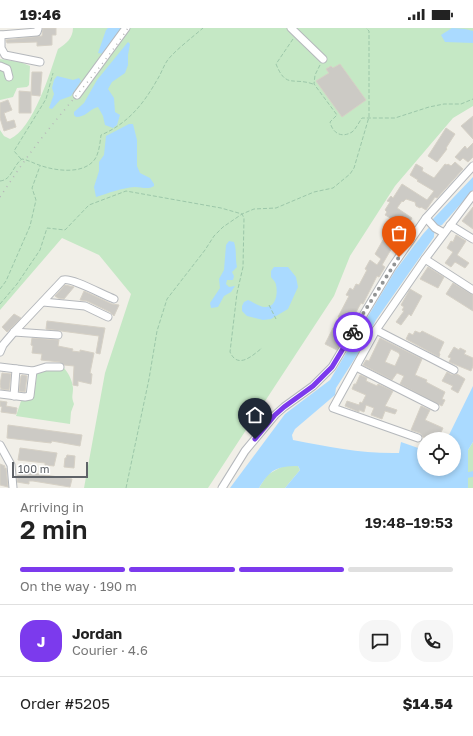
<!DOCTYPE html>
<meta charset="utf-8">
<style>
:root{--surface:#fff;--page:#f6f6f6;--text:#222;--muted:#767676;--line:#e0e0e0;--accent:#7c3aed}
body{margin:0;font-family:"Golos Text",sans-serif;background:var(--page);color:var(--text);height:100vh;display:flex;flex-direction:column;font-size:15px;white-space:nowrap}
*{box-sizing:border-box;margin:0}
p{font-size:13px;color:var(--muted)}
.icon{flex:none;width:22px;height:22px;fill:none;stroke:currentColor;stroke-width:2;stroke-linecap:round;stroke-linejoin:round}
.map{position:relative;height:460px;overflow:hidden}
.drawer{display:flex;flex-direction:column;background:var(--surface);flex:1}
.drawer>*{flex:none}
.controls{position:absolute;left:417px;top:404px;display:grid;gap:8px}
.controls a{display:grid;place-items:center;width:44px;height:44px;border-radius:50%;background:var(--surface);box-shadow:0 2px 6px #0003;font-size:20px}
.scale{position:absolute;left:12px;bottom:10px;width:76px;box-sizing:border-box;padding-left:4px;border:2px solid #5f6368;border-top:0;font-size:11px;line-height:14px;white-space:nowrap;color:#5f6368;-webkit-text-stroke:3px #fff;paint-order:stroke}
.pin{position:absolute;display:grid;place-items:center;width:34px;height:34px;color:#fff;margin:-41px -17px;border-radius:50% 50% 50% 0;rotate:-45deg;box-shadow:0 0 4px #0007}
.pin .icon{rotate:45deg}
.courier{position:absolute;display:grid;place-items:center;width:40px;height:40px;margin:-20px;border:3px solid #7c3aed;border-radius:50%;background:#fff;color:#222;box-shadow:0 1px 5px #0007}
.head em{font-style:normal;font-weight:600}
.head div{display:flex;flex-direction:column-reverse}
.head{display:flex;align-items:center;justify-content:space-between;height:68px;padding:0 20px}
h1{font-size:26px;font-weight:600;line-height:30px}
.bar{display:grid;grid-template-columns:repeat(4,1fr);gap:6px 4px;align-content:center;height:48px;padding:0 20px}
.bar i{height:5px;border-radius:3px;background:var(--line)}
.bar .active{background:var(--accent)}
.bar p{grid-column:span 4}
.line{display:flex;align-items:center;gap:10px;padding:0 20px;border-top:1px solid var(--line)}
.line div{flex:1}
.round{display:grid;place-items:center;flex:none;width:42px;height:42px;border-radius:16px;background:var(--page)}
.status{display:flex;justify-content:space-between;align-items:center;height:28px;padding:0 20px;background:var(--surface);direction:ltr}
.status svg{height:11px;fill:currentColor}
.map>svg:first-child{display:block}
</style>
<div class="status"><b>19:46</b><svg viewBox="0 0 49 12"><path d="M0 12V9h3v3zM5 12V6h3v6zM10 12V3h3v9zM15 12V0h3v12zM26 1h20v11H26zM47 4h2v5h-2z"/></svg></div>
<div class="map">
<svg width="473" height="460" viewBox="0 0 473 460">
<rect width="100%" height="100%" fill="#f1efe8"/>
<g fill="#c5e8c5">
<path d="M 73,0 L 473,0 L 473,78 L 453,90 L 395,158 L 350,228 L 334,268 L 208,460 L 84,460 L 105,345 L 131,266 L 99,227 L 62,210 L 0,282 L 0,102 L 4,108 L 10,111 C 33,101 50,45 58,21 C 66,16 73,10 73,0 Z"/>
<path d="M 0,31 L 20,34 L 30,38 L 29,57 L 27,59 L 17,60 L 13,69 L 0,72 Z"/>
<path d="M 48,339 L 64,340 C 69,346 72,352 73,360 C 73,368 71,368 74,376 L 71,384 L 70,396 L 16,388 L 21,373 C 38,365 35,360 37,343 Z"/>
<path d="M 473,414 L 473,460 L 468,460 L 468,422 Z"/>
<path d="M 283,438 L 298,438 L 300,442 L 285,460 L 259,460 L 267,447 Z"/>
</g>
<g fill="#aadaff">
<path d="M 108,0 L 121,0 L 104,26 L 98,25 L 106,2 Z"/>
<path d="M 452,0 L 465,1 L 473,3 L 473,15 L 445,14 L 441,7 Z"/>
<path d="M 128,14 L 130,16 L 128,27 L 128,37 L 125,45 L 112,54 L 108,61 L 114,70 L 115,84 L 120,87 L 117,97 L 113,100 L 105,97 L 103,88 L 98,79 C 88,82 86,89 76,89 L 74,87 L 74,84 L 84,75 L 97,52 Z"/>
<path d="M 57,48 L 73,52 L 79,50 L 81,53 L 71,68 L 60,72 L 52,81 L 49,80 L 54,66 L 52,60 L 54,52 Z"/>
<path d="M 129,96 L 133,96 L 137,112 L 137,138 L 140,145 L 150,150 L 154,156 L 154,158 C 148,162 141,159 135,159 C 121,160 109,165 96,169 L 94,159 L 99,143 L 99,134 L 104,127 L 106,108 Z"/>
<path d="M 473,149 L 473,162 L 442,197 C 436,199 434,203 434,209 L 376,292 L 357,327 L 336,360 L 335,367 L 295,401 L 292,407 L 293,412 C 329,419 364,426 399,425 L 401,414 L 421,421 L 420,429 L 424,428 L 424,441 L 454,441 L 454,411 L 447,411 L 473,358 L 473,414 L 468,422 L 468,460 L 285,460 L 300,442 L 298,438 C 276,438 270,442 259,460 L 230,460 L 285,386 L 330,352 L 395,243 L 423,206 L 433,195 L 433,191 Z"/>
<path d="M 229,213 L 234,214 C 237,223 235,230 237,239 L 232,244 L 234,248 L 233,252 L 227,252 L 226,256 L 229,259 L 235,258 L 231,264 L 224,268 L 218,279 L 211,280 L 210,275 L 220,260 L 219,251 L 224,242 L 226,217 Z"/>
<path d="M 274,239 L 288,239 L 296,249 L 298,259 L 288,281 L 271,291 L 263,292 L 247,288 L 242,283 L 242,278 L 244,274 L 248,272 C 253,274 260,279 265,279 C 276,280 278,265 276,257 C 276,254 273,252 271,249 L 271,243 Z"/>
</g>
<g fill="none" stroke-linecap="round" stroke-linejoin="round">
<path stroke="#aadaff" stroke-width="5.5" d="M 468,447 L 473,446"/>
</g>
<g fill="#cccac5" stroke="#d6d1c6" fill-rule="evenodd">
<path d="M 43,0 L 56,0 L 56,7 L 52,7 L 52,17 L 37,18 L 37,14 L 7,15 L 6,12 L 42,8 Z"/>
<path d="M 340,36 L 366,72 L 342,89 L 316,53 L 329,45 L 326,41 L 331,38 L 333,40 Z"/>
<path d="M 32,44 L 42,44 L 40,68 L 31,67 Z"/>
<path d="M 19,63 L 31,64 L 31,85 L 19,85 Z"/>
<path d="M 8,72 L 12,82 L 4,85 L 7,94 L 14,92 L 16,99 L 4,103 L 0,90 L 0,75 Z"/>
<path d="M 473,88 L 473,111 L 461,98 Z"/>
<path d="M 446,100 L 455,106 L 446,120 L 447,121 L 437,134 L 428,128 Z"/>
<path d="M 473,115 L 473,129 L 468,134 L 463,130 L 460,133 L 455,129 L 465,118 L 467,121 Z"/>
<path d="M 455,134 L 463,141 L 437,170 L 435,169 L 426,182 L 421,179 L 420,180 L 416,178 L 415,174 L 406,171 L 403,174 L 402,173 L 397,180 L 412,190 L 409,195 L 414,198 L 410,204 L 403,198 L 403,197 L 385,187 L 387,184 L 385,182 L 390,174 L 387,173 L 391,168 L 393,170 L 402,156 L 427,172 L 434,163 L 417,153 L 418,152 L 410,147 L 416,136 L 423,140 L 422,143 L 434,150 L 445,136 L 447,137 L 448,136 L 451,138 Z"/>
<path d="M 473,179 L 473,201 L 462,193 Z"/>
<path d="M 456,207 L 466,213 L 457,227 L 469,235 L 465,240 L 455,234 L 451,239 L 445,235 L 453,224 L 447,220 L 451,213 L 453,214 Z"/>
<path d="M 383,212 L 393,218 L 382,237 L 385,239 L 379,249 L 377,248 L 363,276 L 361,275 L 350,295 L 338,289 L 349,268 L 346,267 L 350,260 L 353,262 L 356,256 L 359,257 L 367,242 L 365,241 L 370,232 L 377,237 L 381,231 L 375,226 Z"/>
<path d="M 428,239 L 444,249 L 438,260 L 420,251 Z"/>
<path d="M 453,255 L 473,267 L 473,283 L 446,266 Z"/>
<path d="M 65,257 L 74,259 L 64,271 L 58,270 L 55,268 Z"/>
<path d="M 410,261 L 422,268 L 411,288 L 409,286 L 401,297 L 396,294 L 404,283 L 402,282 L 404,279 L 401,277 Z"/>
<path d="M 84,263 L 112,276 L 119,277 L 114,288 L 110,284 L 87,273 L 80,272 Z"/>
<path d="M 14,286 L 21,290 L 7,304 L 2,299 Z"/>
<path d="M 47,293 L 105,300 L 100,326 L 96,325 L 99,308 L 46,301 Z"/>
<path d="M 333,300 L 346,306 L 337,322 L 325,316 Z"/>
<path d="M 415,303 L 420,305 L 422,303 L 444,314 L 439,325 L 440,326 L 439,329 L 406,311 L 409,305 L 413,307 Z"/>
<path d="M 32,310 L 59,312 L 58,318 L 73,321 L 72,323 L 80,324 L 80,322 L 94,325 L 90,345 L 92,346 L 91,356 L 78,353 L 78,358 L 73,357 L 74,338 L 64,337 L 60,334 L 41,332 L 42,326 L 32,325 L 33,318 L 31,317 Z"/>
<path d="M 380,310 L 422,331 L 415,347 L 427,352 L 426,354 L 445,364 L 442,371 L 445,372 L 442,378 L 400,356 L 404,348 L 397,345 L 392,352 L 363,337 L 366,332 L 369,333 ZM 391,321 L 399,325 L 399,326 L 400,327 L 395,338 L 385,334 Z"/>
<path d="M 454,319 L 459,322 L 460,320 L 466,323 L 464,326 L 473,330 L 473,338 L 471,343 L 449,334 L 451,330 L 448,329 Z"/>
<path d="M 447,344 L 452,347 L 457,346 L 465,351 L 458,365 L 451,361 L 453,358 L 442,353 Z"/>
<path d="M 2,345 L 11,346 L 9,362 L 1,361 L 0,356 Z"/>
<path d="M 22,347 L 27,348 L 25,364 L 19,363 L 21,348 Z"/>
<path d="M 360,347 L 367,350 L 366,353 L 377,358 L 378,356 L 393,363 L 385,378 L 397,382 L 395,386 L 385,383 L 382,391 L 371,387 L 374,380 L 366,377 L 364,384 L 359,382 L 359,384 L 345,378 L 347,373 L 359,377 L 360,374 L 362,375 L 366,367 L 352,361 L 354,356 L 356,356 Z"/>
<path d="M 0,373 L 7,374 L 6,378 L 17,380 L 16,386 L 1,384 L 2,379 L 0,378 Z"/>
<path d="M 421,378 L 430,382 L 425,392 L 443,400 L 438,411 L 428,411 L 423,409 L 420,405 L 411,402 Z"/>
<path d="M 8,397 L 82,407 L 80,418 L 52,413 L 51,415 L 7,410 Z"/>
<path d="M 20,420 L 57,425 L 54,438 L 45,437 L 45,435 L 18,432 Z"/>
<path d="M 67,427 L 75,428 L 74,440 L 64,439 L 65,430 L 66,430 Z"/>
<path d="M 0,436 L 5,438 L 4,440 L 6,440 L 8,459 L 0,457 Z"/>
<path d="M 18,443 L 72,451 L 70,459 L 33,453 L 29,453 L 29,456 L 17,454 Z"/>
</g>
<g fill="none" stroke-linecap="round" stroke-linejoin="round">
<defs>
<g id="minor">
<path d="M 291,0 L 323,31"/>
<path d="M 0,7 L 37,4 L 38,1"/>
<path d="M 1,7 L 1,20 L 5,27 L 40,34"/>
<path d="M 0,38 L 7,41 L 9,49"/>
<path d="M 77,67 L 126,0"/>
<path d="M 426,190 L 435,200 L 444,205"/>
<path d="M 450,197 L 473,211"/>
<path d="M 425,231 L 473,262"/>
<path d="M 43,274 L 85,278 L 108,289"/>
<path d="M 376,302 L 454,342"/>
<path d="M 14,304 L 58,307"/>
<path d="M 0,324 L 3,317 L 14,304 L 63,252 C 71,249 103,267 114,271"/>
<path d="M 0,339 L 33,343 L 46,339 L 60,339"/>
<path d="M 356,339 L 435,379"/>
<path d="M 0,366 L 25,369 L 30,368 L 33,343"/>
<path d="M 14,368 L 16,341"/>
<path d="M 418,410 L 333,380 L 376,302 L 425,231 L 473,167"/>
<path d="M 0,417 L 11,437 L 13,460"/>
<path d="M 222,460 L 245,423 L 275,387 L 284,379 L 313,358 L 332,339 L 392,239 L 426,190 L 473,138"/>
</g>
</defs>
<use href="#minor" stroke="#b5b8bc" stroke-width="9"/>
<g stroke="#9cc7a9" stroke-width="1" stroke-dasharray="4 2" stroke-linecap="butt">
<path d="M 293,11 L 276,36 C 286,61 293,49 313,56"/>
<path d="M 320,37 L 315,47 L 314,56 L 337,87 L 330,94 C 333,106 342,110 352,104 C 356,101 359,94 362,90 L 395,90 L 429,79 L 444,76 L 461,76 L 473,71"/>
<path d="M 21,131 L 14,123 L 46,71 L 53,45"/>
<path d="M 0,153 C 12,152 13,137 22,131 C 28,132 33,135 39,137 C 55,143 84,147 95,131 C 99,125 100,115 101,107 C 127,96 143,77 157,52 C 161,46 163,39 167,33 C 173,24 194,8 203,0"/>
<path d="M 0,261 L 6,253 L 30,198 L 36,172 L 32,160 L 40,138"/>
<path d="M 0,276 L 17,256 L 40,222 L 47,200 L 65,202 L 89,177 L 126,163 L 221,180 L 242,186 L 244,190 L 243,239 L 237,265 L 230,324 C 238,342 253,327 262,320"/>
<path d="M 269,277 L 276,291"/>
<path d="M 126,460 L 149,351 L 157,303 L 167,271 L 205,222 L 214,208 L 223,199 L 242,186 L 254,181 L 276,180 L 314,164 L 333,160 L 350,146 L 354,140 L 369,89 L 369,3 L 366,0"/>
</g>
<use href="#minor" stroke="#fff" stroke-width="7"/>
<path stroke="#b6b7b8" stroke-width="1.5" stroke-dasharray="1 5" stroke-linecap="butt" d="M 0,169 C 12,151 24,133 37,116 C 67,77 101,41 128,0"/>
</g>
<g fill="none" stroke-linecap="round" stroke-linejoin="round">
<path stroke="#929495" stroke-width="4" stroke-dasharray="0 7.2" d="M 353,304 L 359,292 L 399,229"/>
<path stroke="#7c3aed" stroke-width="5" d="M 255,411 L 275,387 L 284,379 L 313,358 L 332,339 L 353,304"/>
</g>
</svg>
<div class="controls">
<a><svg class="icon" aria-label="locate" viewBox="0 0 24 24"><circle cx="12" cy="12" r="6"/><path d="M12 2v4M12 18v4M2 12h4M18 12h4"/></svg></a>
</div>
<div class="scale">100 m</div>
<div class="pin" style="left:399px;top:229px;background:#ea580c"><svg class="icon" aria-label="bag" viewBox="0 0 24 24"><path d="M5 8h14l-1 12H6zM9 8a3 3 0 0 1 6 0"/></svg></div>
<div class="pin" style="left:255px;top:411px;background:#1f2937"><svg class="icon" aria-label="home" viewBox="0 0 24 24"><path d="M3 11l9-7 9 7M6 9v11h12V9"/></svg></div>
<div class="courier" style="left:353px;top:304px"><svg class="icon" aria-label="bike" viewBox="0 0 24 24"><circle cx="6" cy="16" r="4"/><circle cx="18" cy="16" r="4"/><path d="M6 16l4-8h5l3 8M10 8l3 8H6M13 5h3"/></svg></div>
</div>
<section class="drawer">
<div class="head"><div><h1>2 min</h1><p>Arriving in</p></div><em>19:48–19:53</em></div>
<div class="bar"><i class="active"></i><i class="active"></i><i class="active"></i><i></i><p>On the way · 190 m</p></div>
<div class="line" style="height:72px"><b class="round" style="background:var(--accent);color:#fff">J</b><div><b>Jordan</b><p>Courier · 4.6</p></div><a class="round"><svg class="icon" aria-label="chat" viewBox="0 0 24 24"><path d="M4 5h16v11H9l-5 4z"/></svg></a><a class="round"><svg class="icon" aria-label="phone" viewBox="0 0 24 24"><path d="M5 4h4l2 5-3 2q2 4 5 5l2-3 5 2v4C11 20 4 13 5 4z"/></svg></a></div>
<div class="line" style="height:52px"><div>Order #5205</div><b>$14.54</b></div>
</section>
